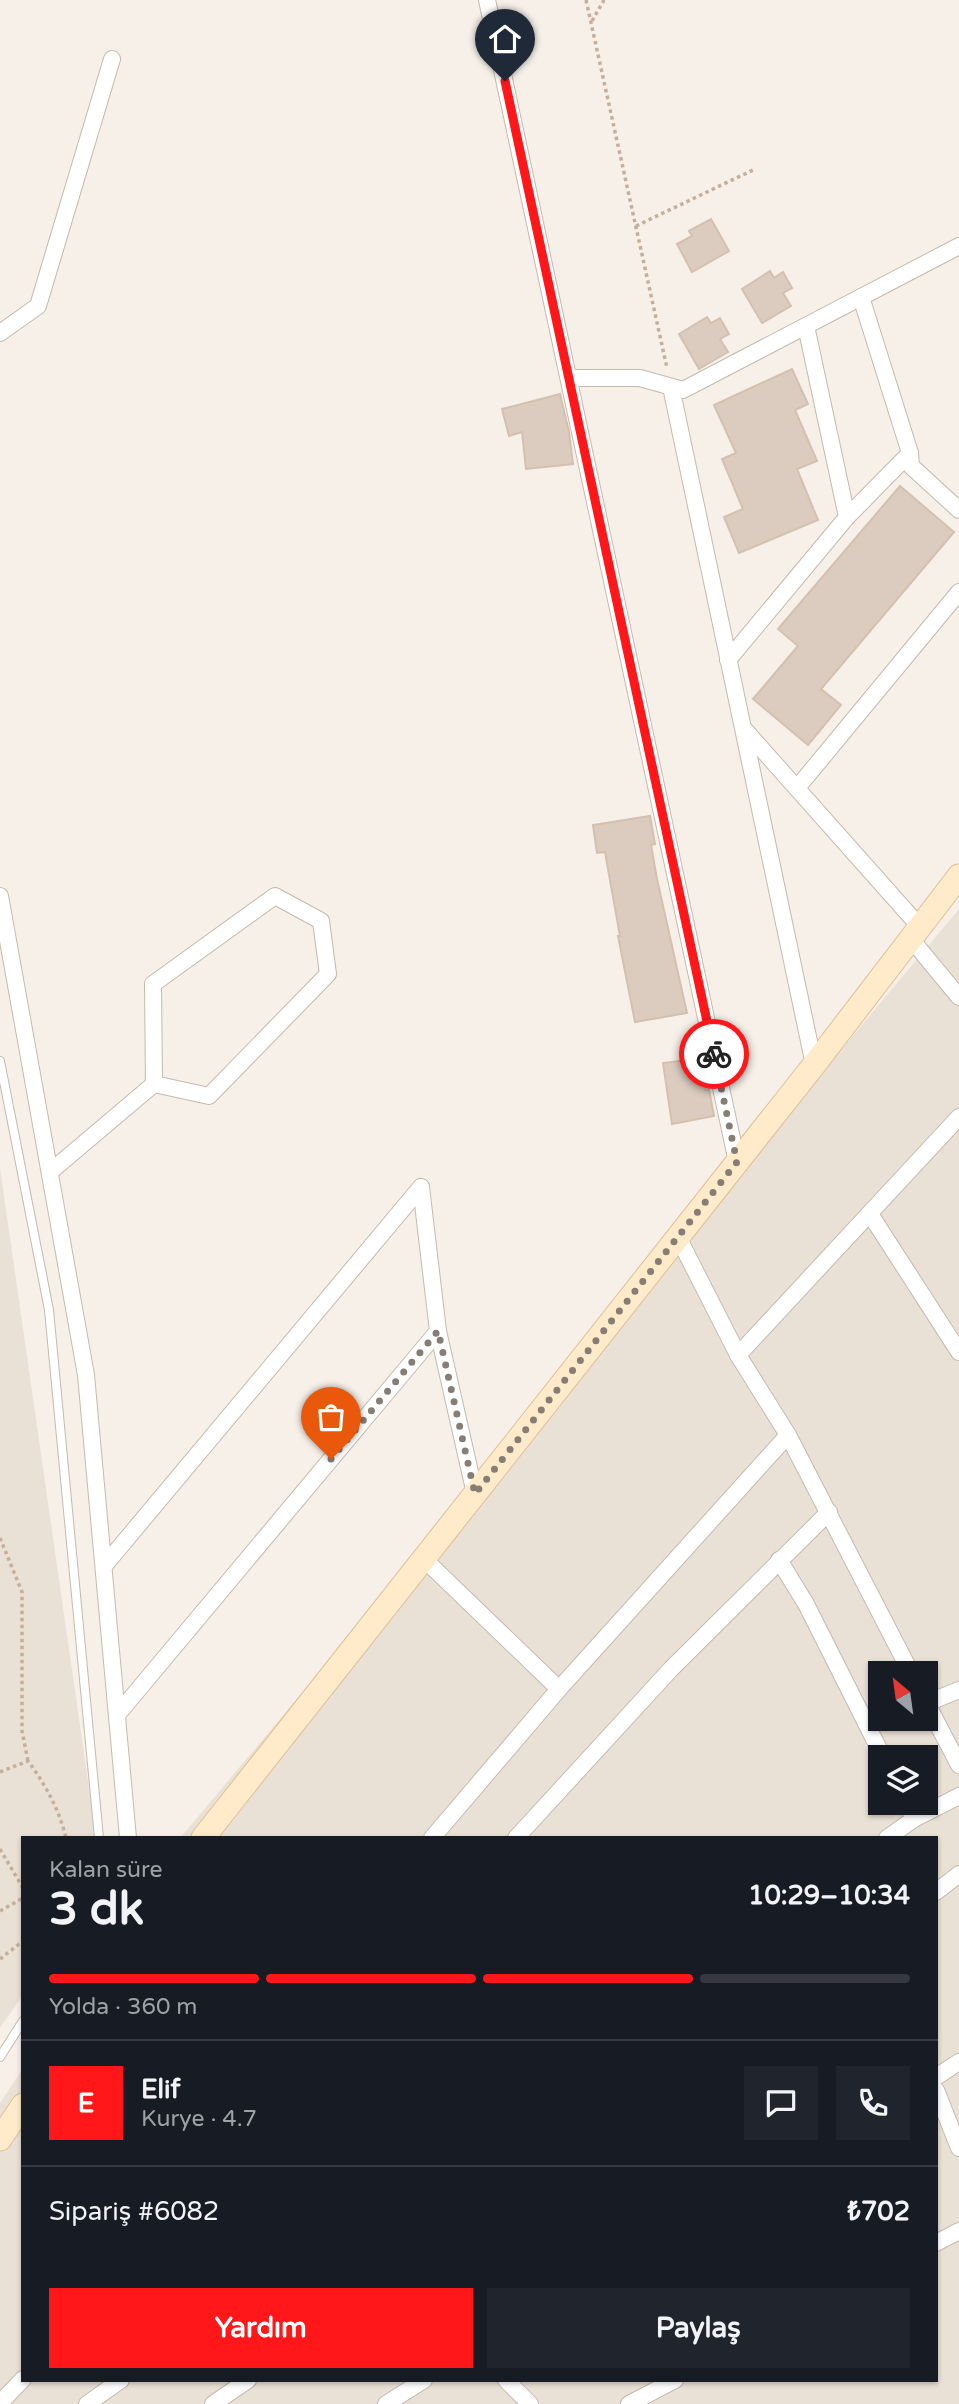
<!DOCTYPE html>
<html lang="tr">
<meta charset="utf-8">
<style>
:root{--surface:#171b24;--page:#20242c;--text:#f1f3f6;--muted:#9ea1a6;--line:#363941;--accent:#ff1719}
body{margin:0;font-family:"Varela Round",sans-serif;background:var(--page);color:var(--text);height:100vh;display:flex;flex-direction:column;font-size:26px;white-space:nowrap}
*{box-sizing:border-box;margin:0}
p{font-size:23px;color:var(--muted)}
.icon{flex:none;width:38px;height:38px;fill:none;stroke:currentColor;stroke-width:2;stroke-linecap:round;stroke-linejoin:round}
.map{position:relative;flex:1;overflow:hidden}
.details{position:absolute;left:21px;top:1836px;width:917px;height:546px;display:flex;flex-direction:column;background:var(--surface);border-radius:0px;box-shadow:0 2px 5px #0004}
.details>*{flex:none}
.needle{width:46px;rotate:331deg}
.tools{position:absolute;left:868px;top:1661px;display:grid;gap:14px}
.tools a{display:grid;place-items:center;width:70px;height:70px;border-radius:0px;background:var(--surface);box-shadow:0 2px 5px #0004;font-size:35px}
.pin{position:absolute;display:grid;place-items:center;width:60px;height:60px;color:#fff;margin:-72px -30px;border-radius:50% 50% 50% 0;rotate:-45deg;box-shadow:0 0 7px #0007}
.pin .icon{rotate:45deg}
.courier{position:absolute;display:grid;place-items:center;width:70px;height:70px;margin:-35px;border:5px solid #ff1719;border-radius:50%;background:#fff;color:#222;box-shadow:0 2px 9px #0007}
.head em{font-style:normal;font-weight:700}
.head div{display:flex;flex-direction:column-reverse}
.head{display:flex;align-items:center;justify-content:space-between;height:119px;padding:0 28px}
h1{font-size:46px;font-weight:700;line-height:52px}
.bar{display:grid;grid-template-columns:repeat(4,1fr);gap:10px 7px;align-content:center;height:84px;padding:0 28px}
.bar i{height:9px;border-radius:5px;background:var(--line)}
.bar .active{background:var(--accent)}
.bar p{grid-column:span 4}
.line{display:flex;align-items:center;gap:18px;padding:0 28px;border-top:2px solid var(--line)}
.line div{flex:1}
.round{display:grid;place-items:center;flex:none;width:74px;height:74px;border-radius:0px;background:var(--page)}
.button{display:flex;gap:14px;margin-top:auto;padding:14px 28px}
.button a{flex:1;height:80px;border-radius:0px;background:var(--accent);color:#fff;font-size:28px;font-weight:700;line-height:80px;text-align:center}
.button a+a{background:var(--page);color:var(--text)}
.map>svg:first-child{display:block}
</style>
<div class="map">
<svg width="959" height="2404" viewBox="0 0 959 2404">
<rect width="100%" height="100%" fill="#f6f0e9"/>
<g fill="#eae1d6" fill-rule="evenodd">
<path d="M 959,909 L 959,2404 L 0,2404 L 0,2103 L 23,2068 L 23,2380 L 936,2380 L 936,1838 L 181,1837 ZM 880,1673 L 926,1673 L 926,1718 L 880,1718 ZM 880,1757 L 926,1757 L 926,1802 L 880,1802 Z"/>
<path d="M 0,1168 L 96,1837 L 23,1838 L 23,1995 L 0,2028 Z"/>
</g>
<g fill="#dcccc0" stroke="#d4c0af" stroke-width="2">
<path d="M 711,219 L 729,251 L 692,272 L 677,244 L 692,236 L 689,231 Z"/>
<path d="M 770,271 L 774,278 L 783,272 L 792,288 L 783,293 L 791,306 L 762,323 L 742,289 Z"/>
<path d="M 707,317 L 711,323 L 720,318 L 729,334 L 720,339 L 728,352 L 699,369 L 679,334 Z"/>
<path d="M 792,369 L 808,404 L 795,410 L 817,461 L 797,469 L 818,520 L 739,553 L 724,517 L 743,509 L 722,459 L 736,453 L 714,405 Z"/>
<path d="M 560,394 L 569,432 L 573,464 L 526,469 L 522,432 L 509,436 L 502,409 Z"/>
<path d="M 900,486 L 954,532 L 821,689 L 841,705 L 808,745 L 753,699 L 798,646 L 778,629 Z"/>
<path d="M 650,816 L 655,844 L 651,845 L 657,879 L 687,1013 L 635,1022 L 618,936 L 620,936 L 605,852 L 597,853 L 593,825 Z"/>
<path d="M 701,1058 L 705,1090 L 709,1089 L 714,1116 L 672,1124 L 663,1063 Z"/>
</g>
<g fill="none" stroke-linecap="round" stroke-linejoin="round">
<defs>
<g id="lane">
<path d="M 0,1061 L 49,1310 L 99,1838"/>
<path d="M 0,2057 L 23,2021"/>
</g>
<g id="street">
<path d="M 487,0 L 737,1162"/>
<path d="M 861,297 L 910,453 L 911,466 L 959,510"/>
<path d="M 806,326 L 847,517"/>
<path d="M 0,333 L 38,306 L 112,59"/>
<path d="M 570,378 L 640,378 L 683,390 L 959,246"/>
<path d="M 671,387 L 814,1065"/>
<path d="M 728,660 L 847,517 L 910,453"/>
<path d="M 744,729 L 920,927"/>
<path d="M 797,788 L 959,592"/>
<path d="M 0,896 L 86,1375 L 128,1838"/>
<path d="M 911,939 L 959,997"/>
<path d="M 50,1172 L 154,1084 L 153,984 L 275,896 L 321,921 L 328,974 L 209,1096 L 154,1084"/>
<path d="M 421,1187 L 438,1331 L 475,1494"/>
<path d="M 870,1214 L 959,1352"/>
<path d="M 678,1237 L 738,1355 L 788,1435 L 911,1673"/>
<path d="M 738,1355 L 959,1117"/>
<path d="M 423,1558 L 559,1689"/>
<path d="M 779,1560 L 806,1604 L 883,1757"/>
<path d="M 104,1566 L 421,1187"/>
<path d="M 926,1702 L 959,1765"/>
<path d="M 927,1703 L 959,1690"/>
<path d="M 117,1715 L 438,1331"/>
<path d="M 906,1802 L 914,1819"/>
<path d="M 432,1838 L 559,1689 L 788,1435"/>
<path d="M 516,1838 L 671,1669 L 829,1512"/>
<path d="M 887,1838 L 914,1819 L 959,1796"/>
<path d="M 936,1892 L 959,1874"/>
<path d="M 936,2077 L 959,2062"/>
<path d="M 936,2090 L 959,2148"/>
<path d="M 936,2243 L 959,2231"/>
<path d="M 506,2380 L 530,2404"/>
<path d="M 0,2403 L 23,2379"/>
<path d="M 87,2404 L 121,2380"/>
<path d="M 213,2404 L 248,2380"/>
<path d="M 386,2404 L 424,2380"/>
<path d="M 629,2404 L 675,2380"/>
</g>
<g id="secondary">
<path d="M 203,1838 L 814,1065 L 959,876"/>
<path d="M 0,2139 L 23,2105"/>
</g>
</defs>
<use href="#lane" stroke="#c5b9ad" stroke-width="10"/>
<use href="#street" stroke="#c5b9ad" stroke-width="18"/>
<use href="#secondary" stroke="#ddbf97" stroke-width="25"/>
<g stroke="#c6af9a" stroke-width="3.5" stroke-dasharray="3.5 3.5" stroke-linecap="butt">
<path d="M 586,0 L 667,368"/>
<path d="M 592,21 L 604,0"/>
<path d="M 636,226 L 755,169"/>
<path d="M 0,1538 L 22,1592 L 22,1731 L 28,1761"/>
<path d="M 0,1772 L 28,1761 C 45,1784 59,1809 66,1838"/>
<path d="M 0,1849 L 23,1888"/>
<path d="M 0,1911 L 23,1898"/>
<path d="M 0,1959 L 23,1941"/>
</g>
<use href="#lane" stroke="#fff" stroke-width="8"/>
<use href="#street" stroke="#fff" stroke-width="16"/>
<use href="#secondary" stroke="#ffeaca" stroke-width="23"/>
</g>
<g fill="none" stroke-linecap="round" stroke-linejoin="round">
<path stroke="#867d75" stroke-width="7" stroke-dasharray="0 12.6" d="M 331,1459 L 438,1331 L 475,1494 L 737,1162 L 714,1054"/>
<path stroke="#ff1719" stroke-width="9" d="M 505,81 L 714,1054"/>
</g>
</svg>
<div class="tools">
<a><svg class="needle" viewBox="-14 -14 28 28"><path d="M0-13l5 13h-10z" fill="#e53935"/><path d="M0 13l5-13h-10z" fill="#9ea1a6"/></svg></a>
<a><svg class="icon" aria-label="layers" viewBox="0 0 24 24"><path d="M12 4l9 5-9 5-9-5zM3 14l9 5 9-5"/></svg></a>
</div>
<div class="pin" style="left:331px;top:1459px;background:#ea580c"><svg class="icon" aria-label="bag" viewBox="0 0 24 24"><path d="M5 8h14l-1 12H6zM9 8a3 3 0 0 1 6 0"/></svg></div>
<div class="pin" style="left:505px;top:81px;background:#1f2937"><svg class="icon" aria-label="home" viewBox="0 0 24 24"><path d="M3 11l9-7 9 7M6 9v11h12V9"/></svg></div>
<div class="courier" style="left:714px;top:1054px"><svg class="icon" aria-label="bike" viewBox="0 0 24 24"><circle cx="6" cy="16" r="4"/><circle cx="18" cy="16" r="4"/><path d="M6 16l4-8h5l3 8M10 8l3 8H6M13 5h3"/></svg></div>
<section class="details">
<div class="head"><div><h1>3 dk</h1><p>Kalan süre</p></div><em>10:29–10:34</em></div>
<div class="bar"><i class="active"></i><i class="active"></i><i class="active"></i><i></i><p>Yolda · 360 m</p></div>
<div class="line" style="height:126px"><b class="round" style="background:var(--accent);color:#fff">E</b><div><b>Elif</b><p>Kurye · 4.7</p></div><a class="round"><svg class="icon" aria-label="chat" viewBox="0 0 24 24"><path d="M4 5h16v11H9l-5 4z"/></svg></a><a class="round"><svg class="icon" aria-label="phone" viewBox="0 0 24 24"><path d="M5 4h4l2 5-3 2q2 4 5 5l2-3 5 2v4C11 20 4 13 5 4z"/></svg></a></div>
<div class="line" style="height:91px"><div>Sipariş #6082</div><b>₺702</b></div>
<div class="button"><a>Yardım</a><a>Paylaş</a></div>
</section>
</div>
